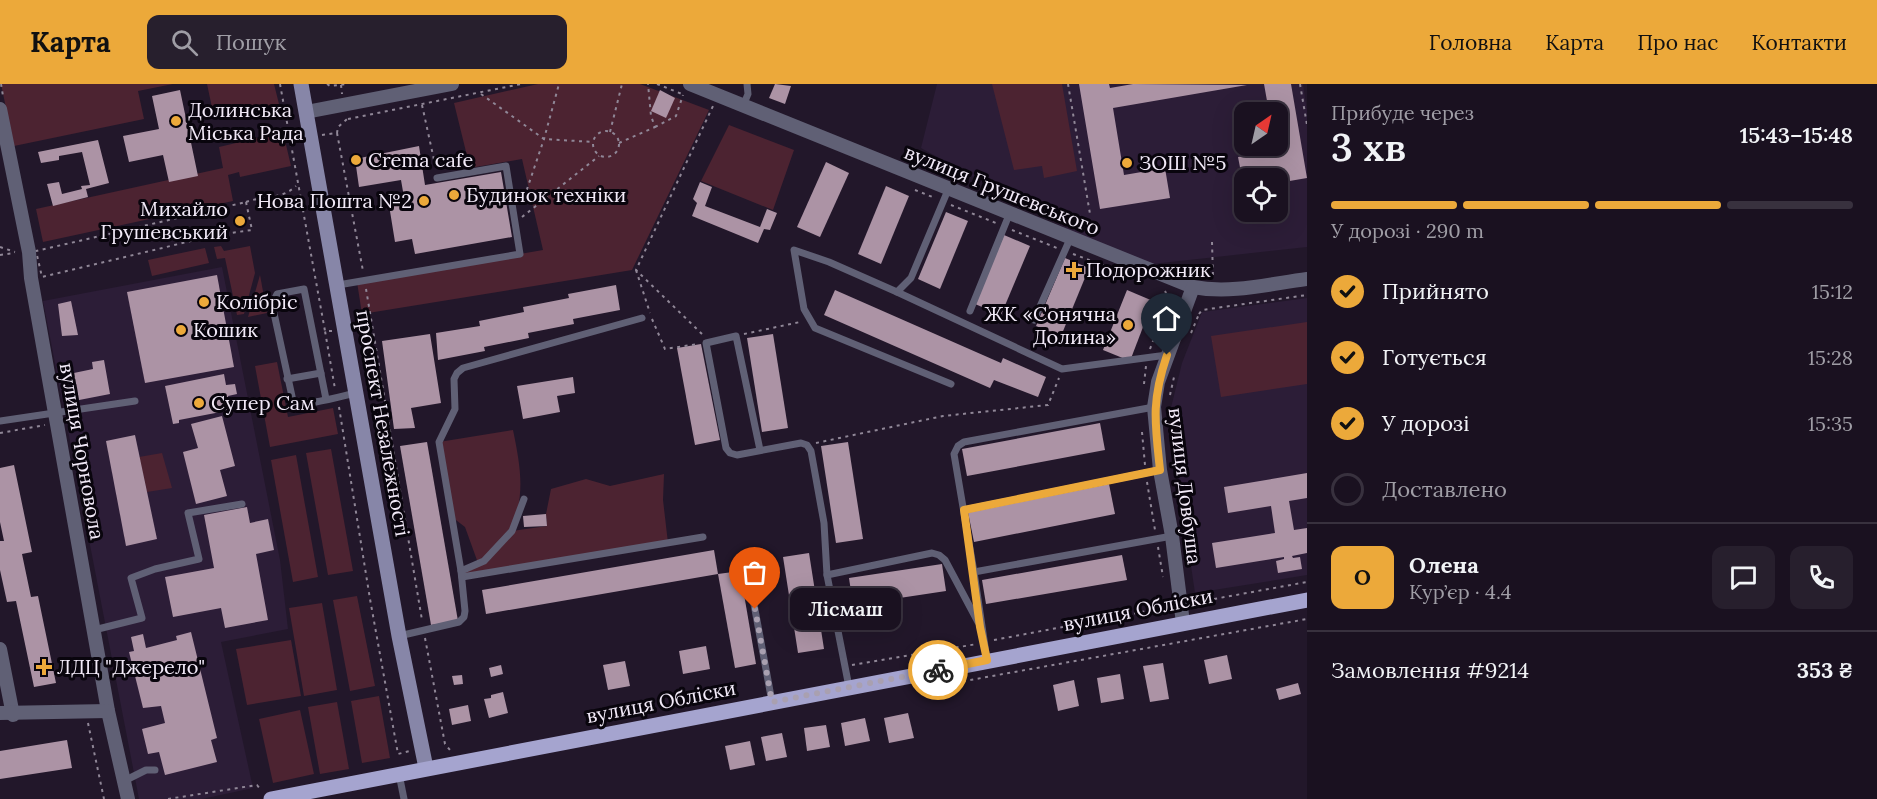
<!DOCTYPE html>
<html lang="uk">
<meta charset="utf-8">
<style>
:root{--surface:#1a1120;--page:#271f2d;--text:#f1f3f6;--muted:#9f9da5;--line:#38313e;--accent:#eca93a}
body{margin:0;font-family:Lora,serif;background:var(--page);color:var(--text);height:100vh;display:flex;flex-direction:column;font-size:22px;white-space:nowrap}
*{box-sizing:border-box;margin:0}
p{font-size:20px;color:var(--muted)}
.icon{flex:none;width:33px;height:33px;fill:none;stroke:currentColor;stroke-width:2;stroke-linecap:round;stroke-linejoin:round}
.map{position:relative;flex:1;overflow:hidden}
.details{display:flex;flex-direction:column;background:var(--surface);width:570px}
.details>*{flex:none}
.needle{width:39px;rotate:34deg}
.fabs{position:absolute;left:1234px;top:18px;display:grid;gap:12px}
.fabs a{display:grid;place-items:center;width:54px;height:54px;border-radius:12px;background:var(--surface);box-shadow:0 6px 24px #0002,0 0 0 2px var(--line);font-size:30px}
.pin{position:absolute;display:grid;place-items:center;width:51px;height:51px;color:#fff;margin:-62px -26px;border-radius:50% 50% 50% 0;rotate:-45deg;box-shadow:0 0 6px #0007}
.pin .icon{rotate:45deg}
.courier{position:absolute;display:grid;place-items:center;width:60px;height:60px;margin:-30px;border:4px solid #eca93a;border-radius:50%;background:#fff;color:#222;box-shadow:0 2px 8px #0007}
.bubble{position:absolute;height:42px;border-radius:12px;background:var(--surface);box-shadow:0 6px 24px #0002,0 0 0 2px var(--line);font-size:20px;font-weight:600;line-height:42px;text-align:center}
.headline em{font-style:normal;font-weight:600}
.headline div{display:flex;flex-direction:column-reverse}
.headline{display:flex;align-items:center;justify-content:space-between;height:102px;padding:0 24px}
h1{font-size:39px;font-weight:600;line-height:45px}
.bar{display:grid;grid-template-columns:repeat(4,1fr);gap:9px 6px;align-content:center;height:72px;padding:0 24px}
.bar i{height:8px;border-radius:4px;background:var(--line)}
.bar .selected{background:var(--accent)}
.bar p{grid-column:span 4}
.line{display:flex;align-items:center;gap:15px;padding:0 24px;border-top:2px solid var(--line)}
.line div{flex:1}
.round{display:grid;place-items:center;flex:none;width:63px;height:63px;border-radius:12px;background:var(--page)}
ol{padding:0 24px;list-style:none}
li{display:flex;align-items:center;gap:18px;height:66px}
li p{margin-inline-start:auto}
li .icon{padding:6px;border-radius:50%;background:var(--accent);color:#111;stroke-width:4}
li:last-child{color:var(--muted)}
li i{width:33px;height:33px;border:3px solid var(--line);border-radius:50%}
header{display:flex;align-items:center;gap:36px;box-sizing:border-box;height:84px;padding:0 30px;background:var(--accent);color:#111}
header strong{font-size:28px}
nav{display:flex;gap:33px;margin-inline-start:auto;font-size:21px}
.search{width:420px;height:54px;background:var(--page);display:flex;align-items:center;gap:15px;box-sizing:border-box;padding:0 21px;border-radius:12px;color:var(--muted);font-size:22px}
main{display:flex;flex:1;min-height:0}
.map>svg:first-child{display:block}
</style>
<header>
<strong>Карта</strong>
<div class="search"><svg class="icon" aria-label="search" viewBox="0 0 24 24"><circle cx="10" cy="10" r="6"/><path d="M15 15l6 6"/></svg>Пошук</div>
<nav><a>Головна</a><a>Карта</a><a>Про нас</a><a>Контакти</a></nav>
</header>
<main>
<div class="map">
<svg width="1307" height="715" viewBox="0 0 1307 715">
<rect width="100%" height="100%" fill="#22172a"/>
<g fill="#2c1d37" fill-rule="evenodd">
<path d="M 937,0 L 1303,0 L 1307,28 L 1307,163 L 1134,182 L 921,64 ZM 1245,28 L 1278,28 L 1278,62 L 1245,62 ZM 1245,94 L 1278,94 L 1278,128 L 1245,128 Z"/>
<path d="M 222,183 L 280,476 L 288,545 L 221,558 L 253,704 L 202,715 L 139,715 L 43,217 Z"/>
<path d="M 1307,214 L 1307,491 L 1195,509 L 1169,332 L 1182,279 L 1202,228 Z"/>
</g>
<g fill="#4c2331">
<path d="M 1,0 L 173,0 L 138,7 L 144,35 L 14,62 Z"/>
<path d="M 207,0 L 274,0 L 279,20 L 214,33 Z"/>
<path d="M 538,0 L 640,0 L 709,26 L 632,186 L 362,230 L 357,198 L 543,166 L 522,75 L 470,84 L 454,19 Z"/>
<path d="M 992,0 L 1062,0 L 1077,87 L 1044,94 L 1042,82 L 1014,86 Z"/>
<path d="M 729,41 L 794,66 L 773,126 L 701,97 Z"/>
<path d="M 283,48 L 291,82 L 240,93 L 239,88 L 228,91 L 233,117 L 43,158 L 36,125 L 223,84 L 219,63 Z"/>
<path d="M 221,162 L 224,167 L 250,162 L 255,189 L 244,230 L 237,231 L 225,174 L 217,175 L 214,163 Z"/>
<path d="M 205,164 L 209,179 L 152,192 L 148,176 Z"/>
<path d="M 260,191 L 267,229 L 248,233 Z"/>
<path d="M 1307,238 L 1307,300 L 1221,313 L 1211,252 Z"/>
<path d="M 277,278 L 288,333 L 333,324 L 338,350 L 270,363 L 255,282 Z"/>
<path d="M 513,346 C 521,385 525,408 512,447 L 547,442 L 546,430 L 551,405 L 586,395 L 610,402 L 664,390 L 663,416 L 668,459 L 462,493 L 461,487 L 478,479 L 465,443 L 452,433 L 439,358 Z"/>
<path d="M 331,365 L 353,487 L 328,491 L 306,369 Z"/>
<path d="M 162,369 L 172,404 L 147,408 L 139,373 Z"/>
<path d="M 296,371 L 318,493 L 293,498 L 271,376 Z"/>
<path d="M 357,512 L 375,602 L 350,607 L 333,516 Z"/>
<path d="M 322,519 L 337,606 L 304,612 L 289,524 Z"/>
<path d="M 291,556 L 301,612 L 247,621 L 236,565 Z"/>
<path d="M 379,612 L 390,674 L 362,679 L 351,617 Z"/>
<path d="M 337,618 L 349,685 L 320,690 L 308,623 Z"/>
<path d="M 300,626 L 314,690 L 273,699 L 259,635 Z"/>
</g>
<g fill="#ac93a5">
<path d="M 775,0 L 791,2 L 785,20 L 769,14 Z"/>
<path d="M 1079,0 L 1109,0 L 1110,4 L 1133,0 L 1247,1 L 1113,24 L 1124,91 L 1165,84 L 1170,114 L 1100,125 Z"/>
<path d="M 1264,0 L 1291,0 L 1307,94 L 1278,99 L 1278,94 L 1245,94 L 1244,104 L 1238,73 L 1276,66 L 1275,62 L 1278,62 L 1278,28 L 1269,28 Z"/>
<path d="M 180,6 L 198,92 L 169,98 L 163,71 L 129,78 L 123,52 L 159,45 L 152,12 Z"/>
<path d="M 660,6 L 675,14 L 666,34 L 651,27 Z"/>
<path d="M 98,56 L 109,99 L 86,105 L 88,113 L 53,122 L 47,100 L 59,98 L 62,110 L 82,105 L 81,102 L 90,101 L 82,68 L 59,72 L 59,76 L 41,79 L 38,68 Z"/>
<path d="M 419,62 L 425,101 L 501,88 L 512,153 L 415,170 L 412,155 L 395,158 L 389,121 L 405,119 L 401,96 L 359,103 L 355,75 Z"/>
<path d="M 826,78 L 849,89 L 820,153 L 797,143 Z"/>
<path d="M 700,98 L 712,103 L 705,122 L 760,143 L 767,125 L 777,129 L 770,146 L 764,145 L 758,159 L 692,132 L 697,119 L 693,115 Z"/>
<path d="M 886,102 L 909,112 L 881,180 L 858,170 Z"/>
<path d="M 946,128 L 968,137 L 940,205 L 918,195 Z"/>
<path d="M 1004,151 L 1030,162 L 1001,231 L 975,220 Z"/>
<path d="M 1065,174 L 1089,184 L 1061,252 L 1036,242 Z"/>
<path d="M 217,191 L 234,283 L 145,299 L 127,208 Z"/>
<path d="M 616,201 L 620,226 L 573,235 L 574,240 L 528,249 L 529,254 L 484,263 L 485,267 L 438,276 L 436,249 L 480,242 L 479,237 L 524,228 L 523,223 L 569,214 L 568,210 Z"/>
<path d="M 835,206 L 1001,279 L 1003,274 L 1046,293 L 1038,313 L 994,296 L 990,304 L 824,231 Z"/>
<path d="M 1127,206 L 1153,217 L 1130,277 L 1103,266 Z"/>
<path d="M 71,217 L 78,251 L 62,252 L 58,220 Z"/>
<path d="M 430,250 L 441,319 L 411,324 L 415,344 L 394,345 L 382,257 Z"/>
<path d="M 773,250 L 788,344 L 762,348 L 747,254 Z"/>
<path d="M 701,260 L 720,356 L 695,361 L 677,264 Z"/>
<path d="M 104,276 L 110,310 L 74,317 L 69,290 L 93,285 L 92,278 Z"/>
<path d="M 224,290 L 226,301 L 235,300 L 237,310 L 228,312 L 231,326 L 179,336 L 179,339 L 173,340 L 165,302 Z"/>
<path d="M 573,293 L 575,309 L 557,312 L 560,328 L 523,335 L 517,302 Z"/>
<path d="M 222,332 L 235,382 L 220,386 L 227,412 L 196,420 L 183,368 L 198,364 L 191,340 Z"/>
<path d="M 1100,339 L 1105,366 L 967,392 L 962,365 Z"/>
<path d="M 135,351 L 157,455 L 126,462 L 106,357 Z"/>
<path d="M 427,358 L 458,537 L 431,541 L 400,362 Z"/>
<path d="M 848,358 L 863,455 L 836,459 L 821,362 Z"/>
<path d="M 14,381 L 32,468 L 22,470 L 31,513 L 38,512 L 56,599 L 34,603 L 16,517 L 7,518 L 0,486 L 0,457 L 4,457 L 0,438 L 0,384 Z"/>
<path d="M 1307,389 L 1307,414 L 1289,417 L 1294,446 L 1307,444 L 1307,469 L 1292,472 L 1293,474 L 1300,473 L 1302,485 L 1278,489 L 1276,477 L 1284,475 L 1284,473 L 1216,484 L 1212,459 L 1275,449 L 1271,422 L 1228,429 L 1224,403 Z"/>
<path d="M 1109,400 L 1115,430 L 974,458 L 968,428 Z"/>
<path d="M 247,423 L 250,439 L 268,435 L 274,466 L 256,470 L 268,536 L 225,544 L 221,524 L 173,533 L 165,493 L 214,484 L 204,431 Z"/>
<path d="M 546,430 L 547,442 L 524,443 L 523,432 Z"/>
<path d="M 714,466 L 718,490 L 486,530 L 482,506 Z"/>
<path d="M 809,469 L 824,565 L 798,569 L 783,473 Z"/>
<path d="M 1122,471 L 1127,496 L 986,520 L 982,496 Z"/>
<path d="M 942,480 L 946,507 L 853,521 L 849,494 Z"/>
<path d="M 740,487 L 756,580 L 735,584 L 718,490 Z"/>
<path d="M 191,548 L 217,654 L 211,656 L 217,678 L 165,691 L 159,668 L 148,670 L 142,645 L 165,639 L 161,622 L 143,624 L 129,568 L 134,567 L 131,553 L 143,550 L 146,564 L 177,556 L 176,552 Z"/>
<path d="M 706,562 L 710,585 L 683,590 L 679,567 Z"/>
<path d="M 1227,571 L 1232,595 L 1209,600 L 1204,576 Z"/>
<path d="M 625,577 L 630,602 L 608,606 L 603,581 Z"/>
<path d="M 1163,579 L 1169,615 L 1150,618 L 1143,582 Z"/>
<path d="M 501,581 L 503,590 L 491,593 L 489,584 Z"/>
<path d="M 1120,590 L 1124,615 L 1101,619 L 1097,594 Z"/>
<path d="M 462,591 L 463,600 L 454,601 L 452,592 Z"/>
<path d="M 1074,596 L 1079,622 L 1058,627 L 1053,601 Z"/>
<path d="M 1298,599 L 1301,610 L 1279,616 L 1276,605 Z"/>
<path d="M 503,608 L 508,629 L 489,634 L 484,615 L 491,614 L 491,611 Z"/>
<path d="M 468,621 L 471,637 L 452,641 L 449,625 Z"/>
<path d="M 908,629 L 914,654 L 889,659 L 884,634 Z"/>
<path d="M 865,634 L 870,657 L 845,662 L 841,639 Z"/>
<path d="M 826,641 L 830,663 L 807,667 L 804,644 Z"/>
<path d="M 782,649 L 787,673 L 766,677 L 761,653 Z"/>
<path d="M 67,656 L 72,684 L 0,695 L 0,667 Z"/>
<path d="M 750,657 L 755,681 L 730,686 L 725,662 Z"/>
</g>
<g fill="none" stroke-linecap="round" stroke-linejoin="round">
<g stroke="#908797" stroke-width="2" stroke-dasharray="3 4.5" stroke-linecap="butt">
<path d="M 1,0 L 3,12"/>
<path d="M 280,0 L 325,247"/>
<path d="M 327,0 L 330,2 L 347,0"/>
<path d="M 657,0 L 682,10"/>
<path d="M 1068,0 L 1090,130"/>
<path d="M 1300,0 L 1307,41"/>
<path d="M 341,1 L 342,10"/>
<path d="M 481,10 L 544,55 L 593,58"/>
<path d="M 422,21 L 436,85"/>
<path d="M 348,35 L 521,0"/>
<path d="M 655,43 L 676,32 L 683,11"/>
<circle cx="606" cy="60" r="13"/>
<path d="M 610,48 L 622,0"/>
<path d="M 337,49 L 363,187"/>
<path d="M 322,51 L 337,49 L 338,43 L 347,35"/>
<path d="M 619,59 L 655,43 L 651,32 L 648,0"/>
<path d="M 915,106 L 935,114"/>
<path d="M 246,118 L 252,146 L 216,151 L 42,193 L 36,167 Z"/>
<path d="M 246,118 C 266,111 281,116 296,102"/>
<path d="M 522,120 L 544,55 L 559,0"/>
<path d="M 951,121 L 996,139"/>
<path d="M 522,133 L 599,72"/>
<path d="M 1012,146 L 1057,164"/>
<path d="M 1212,158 L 1213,192"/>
<path d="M 0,163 L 15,168"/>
<path d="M 1073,170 L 1113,185"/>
<path d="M 0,171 L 15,169"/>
<path d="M 636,186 L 650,229"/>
<path d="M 366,205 L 422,536"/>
<path d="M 1199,230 L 1202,226 L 1307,211"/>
<path d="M 652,235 L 665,265 L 698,260"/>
<path d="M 358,243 L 370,242"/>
<path d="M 332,247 L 325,247 L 335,305"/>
<path d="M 1191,249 L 1199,230"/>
<path d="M 702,250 L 636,186 L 713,22"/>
<path d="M 744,250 L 800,238"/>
<path d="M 1150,265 L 1169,215 L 1165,207"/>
<path d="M 1144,300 L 1146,282"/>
<path d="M 1170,311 L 1174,293"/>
<path d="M 339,323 L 370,515 L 398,670 L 410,667"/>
<path d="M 1142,348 L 1145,381"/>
<path d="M 0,349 L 45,341"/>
<path d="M 816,359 L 943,332 L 1048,321 L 1059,294"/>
<path d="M 1147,398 L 1155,446"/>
<path d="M 1158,463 L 1163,493"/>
<path d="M 1192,519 L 1307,498"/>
<path d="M 425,554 L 445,660 L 450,666"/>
<path d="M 994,556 L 1168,523"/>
<path d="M 852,581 L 977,560"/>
<path d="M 926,604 L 1307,535"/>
<path d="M 88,639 L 104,715"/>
<path d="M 168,715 L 257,701 L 261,706"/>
</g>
<g stroke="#606075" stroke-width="7">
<path d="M 743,22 L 748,10 L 747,0"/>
<path d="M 948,106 L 911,194 L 897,208 L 1062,285 L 1167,271"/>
<path d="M 338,201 L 520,170 L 506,82 L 437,94"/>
<path d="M 897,208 L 829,178 L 794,166 L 804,225 L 815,244 L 951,300"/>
<path d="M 970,227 L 1009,131"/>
<path d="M 1034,236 L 1070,155"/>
<path d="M 287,295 L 321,289"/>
<path d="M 326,315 L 304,205 L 277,210 L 272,220 L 293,317 C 303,324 342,312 356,309"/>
<path d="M 0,337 L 135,317"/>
<path d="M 760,366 L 736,252 L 706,259 L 726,364 L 730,369 L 737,371 L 801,359 L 807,361 L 811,367 L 824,439 L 827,491 L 849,603"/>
<path d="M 964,426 L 1160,386"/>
<path d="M 461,487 L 484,477 L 512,447 L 524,415"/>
<path d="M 974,488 L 954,370 L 958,362 L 964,358 L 1154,323"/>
<path d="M 827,491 L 932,469 L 939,471 L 945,476 L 978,538"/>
<path d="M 462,493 L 703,453"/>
<path d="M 749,493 L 772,618"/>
<path d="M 94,546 L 142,534 L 131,494 L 155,485 L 199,475 L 188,429 L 242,420"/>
<path d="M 399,552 L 459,538 L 464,533 L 465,527 L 461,487 L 439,358 L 455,325 L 454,295 L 457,289 L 463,284 L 642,234"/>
<path d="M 987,576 L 974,488 L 1172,452"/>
<path d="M 399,690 L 404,715"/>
<path d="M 124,697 L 146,686 L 155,686"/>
</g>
<g stroke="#606075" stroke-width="14">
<path d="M 690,0 L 1193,203 C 1231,210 1269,200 1307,195"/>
<path d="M 0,25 L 29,168 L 31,194 L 108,627 L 128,715"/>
<path d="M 306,28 L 452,0"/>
<path d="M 1183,539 L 1172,452 L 1160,386 L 1154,323 L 1158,298 L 1193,203"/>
<path d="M 0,565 L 13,631"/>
<path d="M 0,629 L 108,627"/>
</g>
<path stroke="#8786a8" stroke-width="15" d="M 301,0 L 399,552 L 426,684"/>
<path stroke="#a5a4cf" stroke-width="15" d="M 271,715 L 1307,516"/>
</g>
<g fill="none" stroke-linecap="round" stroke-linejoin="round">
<path stroke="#a9a0b0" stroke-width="6" stroke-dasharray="0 10.8" d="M 755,525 L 772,618 L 938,586"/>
<path stroke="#eca93a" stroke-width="8" d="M 938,586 L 987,576 L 980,543 L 964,426 L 1160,386 C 1155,339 1151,318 1167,271"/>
</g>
<g fill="#eca93a" stroke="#09050d" stroke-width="2">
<circle cx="176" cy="37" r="6"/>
<circle cx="356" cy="76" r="6"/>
<circle cx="1127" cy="79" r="6"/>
<circle cx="454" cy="111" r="6"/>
<circle cx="424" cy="117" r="6"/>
<circle cx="240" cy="137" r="6"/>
<path d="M1071 177h6v6h6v6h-6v6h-6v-6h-6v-6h6z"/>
<circle cx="204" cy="218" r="6"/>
<circle cx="1128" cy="241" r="6"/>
<circle cx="181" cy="246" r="6"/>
<circle cx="199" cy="319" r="6"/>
<path d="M41 574h6v6h6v6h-6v6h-6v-6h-6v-6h6z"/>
</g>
<g text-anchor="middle" stroke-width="6" stroke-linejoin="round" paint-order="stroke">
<g font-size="20" fill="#f2eaf8" stroke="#09050d" text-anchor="start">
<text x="188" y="33">Долинська<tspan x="188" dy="23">Міська Рада</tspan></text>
<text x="368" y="83">Crema cafe</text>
<text x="1139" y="86">ЗОШ №5</text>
<text x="466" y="118">Будинок техніки</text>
<text x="412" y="124" text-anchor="end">Нова Пошта №2</text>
<text x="228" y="132" text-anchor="end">Михайло<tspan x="228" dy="23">Грушевський</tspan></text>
<text x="1086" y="193">Подорожник</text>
<text x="216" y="225">Колібріс</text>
<text x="1116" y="237" text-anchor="end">ЖК «Сонячна<tspan x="1116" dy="23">Долина»</tspan></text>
<text x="193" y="253">Кошик</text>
<text x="211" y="326">Супер Сам</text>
<text x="57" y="590">ЛДЦ "Джерело"</text>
</g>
<g font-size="20" fill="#f2eaf8" stroke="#09050d">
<text transform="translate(1002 106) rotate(22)" y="7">вулиця Грушевського</text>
<text transform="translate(383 339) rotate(80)" y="7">проспект Незалежності</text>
<text transform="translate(82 367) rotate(80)" y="7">вулиця Чорновола</text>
<text transform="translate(1185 402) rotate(83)" y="7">вулиця Довбуша</text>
<text transform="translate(1138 526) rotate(-11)" y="7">вулиця Обліски</text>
<text transform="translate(661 618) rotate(-11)" y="7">вулиця Обліски</text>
</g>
</g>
</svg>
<div class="fabs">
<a><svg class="needle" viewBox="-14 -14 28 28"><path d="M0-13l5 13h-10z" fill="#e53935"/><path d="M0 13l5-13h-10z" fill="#9f9da5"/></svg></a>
<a><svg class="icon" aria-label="locate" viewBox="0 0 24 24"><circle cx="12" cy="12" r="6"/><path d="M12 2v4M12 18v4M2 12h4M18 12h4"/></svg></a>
</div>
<div class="pin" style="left:755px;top:525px;background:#ea580c"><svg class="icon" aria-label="bag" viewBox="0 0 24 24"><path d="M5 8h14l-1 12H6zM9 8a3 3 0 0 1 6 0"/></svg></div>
<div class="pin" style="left:1167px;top:271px;background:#1f2937"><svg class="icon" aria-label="home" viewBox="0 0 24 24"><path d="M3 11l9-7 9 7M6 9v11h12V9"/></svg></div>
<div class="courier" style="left:938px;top:586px"><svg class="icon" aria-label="bike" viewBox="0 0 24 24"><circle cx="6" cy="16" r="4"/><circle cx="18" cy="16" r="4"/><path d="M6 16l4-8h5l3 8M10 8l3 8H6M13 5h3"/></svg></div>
<div class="bubble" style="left:790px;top:504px;width:111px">Лісмаш</div>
</div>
<section class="details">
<div class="headline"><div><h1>3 хв</h1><p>Прибуде через</p></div><em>15:43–15:48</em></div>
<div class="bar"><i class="selected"></i><i class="selected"></i><i class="selected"></i><i></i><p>У дорозі · 290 m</p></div>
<ol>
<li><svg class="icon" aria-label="check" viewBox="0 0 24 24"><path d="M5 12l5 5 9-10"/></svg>Прийнято<p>15:12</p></li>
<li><svg class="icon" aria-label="check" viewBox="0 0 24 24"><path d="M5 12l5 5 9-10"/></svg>Готується<p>15:28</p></li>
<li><svg class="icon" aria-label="check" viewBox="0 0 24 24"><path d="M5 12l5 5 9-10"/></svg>У дорозі<p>15:35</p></li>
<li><i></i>Доставлено</li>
</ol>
<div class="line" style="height:108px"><b class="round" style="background:var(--accent);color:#111">О</b><div><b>Олена</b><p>Кур’єр · 4.4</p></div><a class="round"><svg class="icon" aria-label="chat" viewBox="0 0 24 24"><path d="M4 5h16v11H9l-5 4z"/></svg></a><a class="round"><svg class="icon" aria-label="phone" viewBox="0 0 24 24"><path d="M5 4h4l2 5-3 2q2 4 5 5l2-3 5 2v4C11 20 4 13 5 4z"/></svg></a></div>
<div class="line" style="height:78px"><div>Замовлення #9214</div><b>353 ₴</b></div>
</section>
</main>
